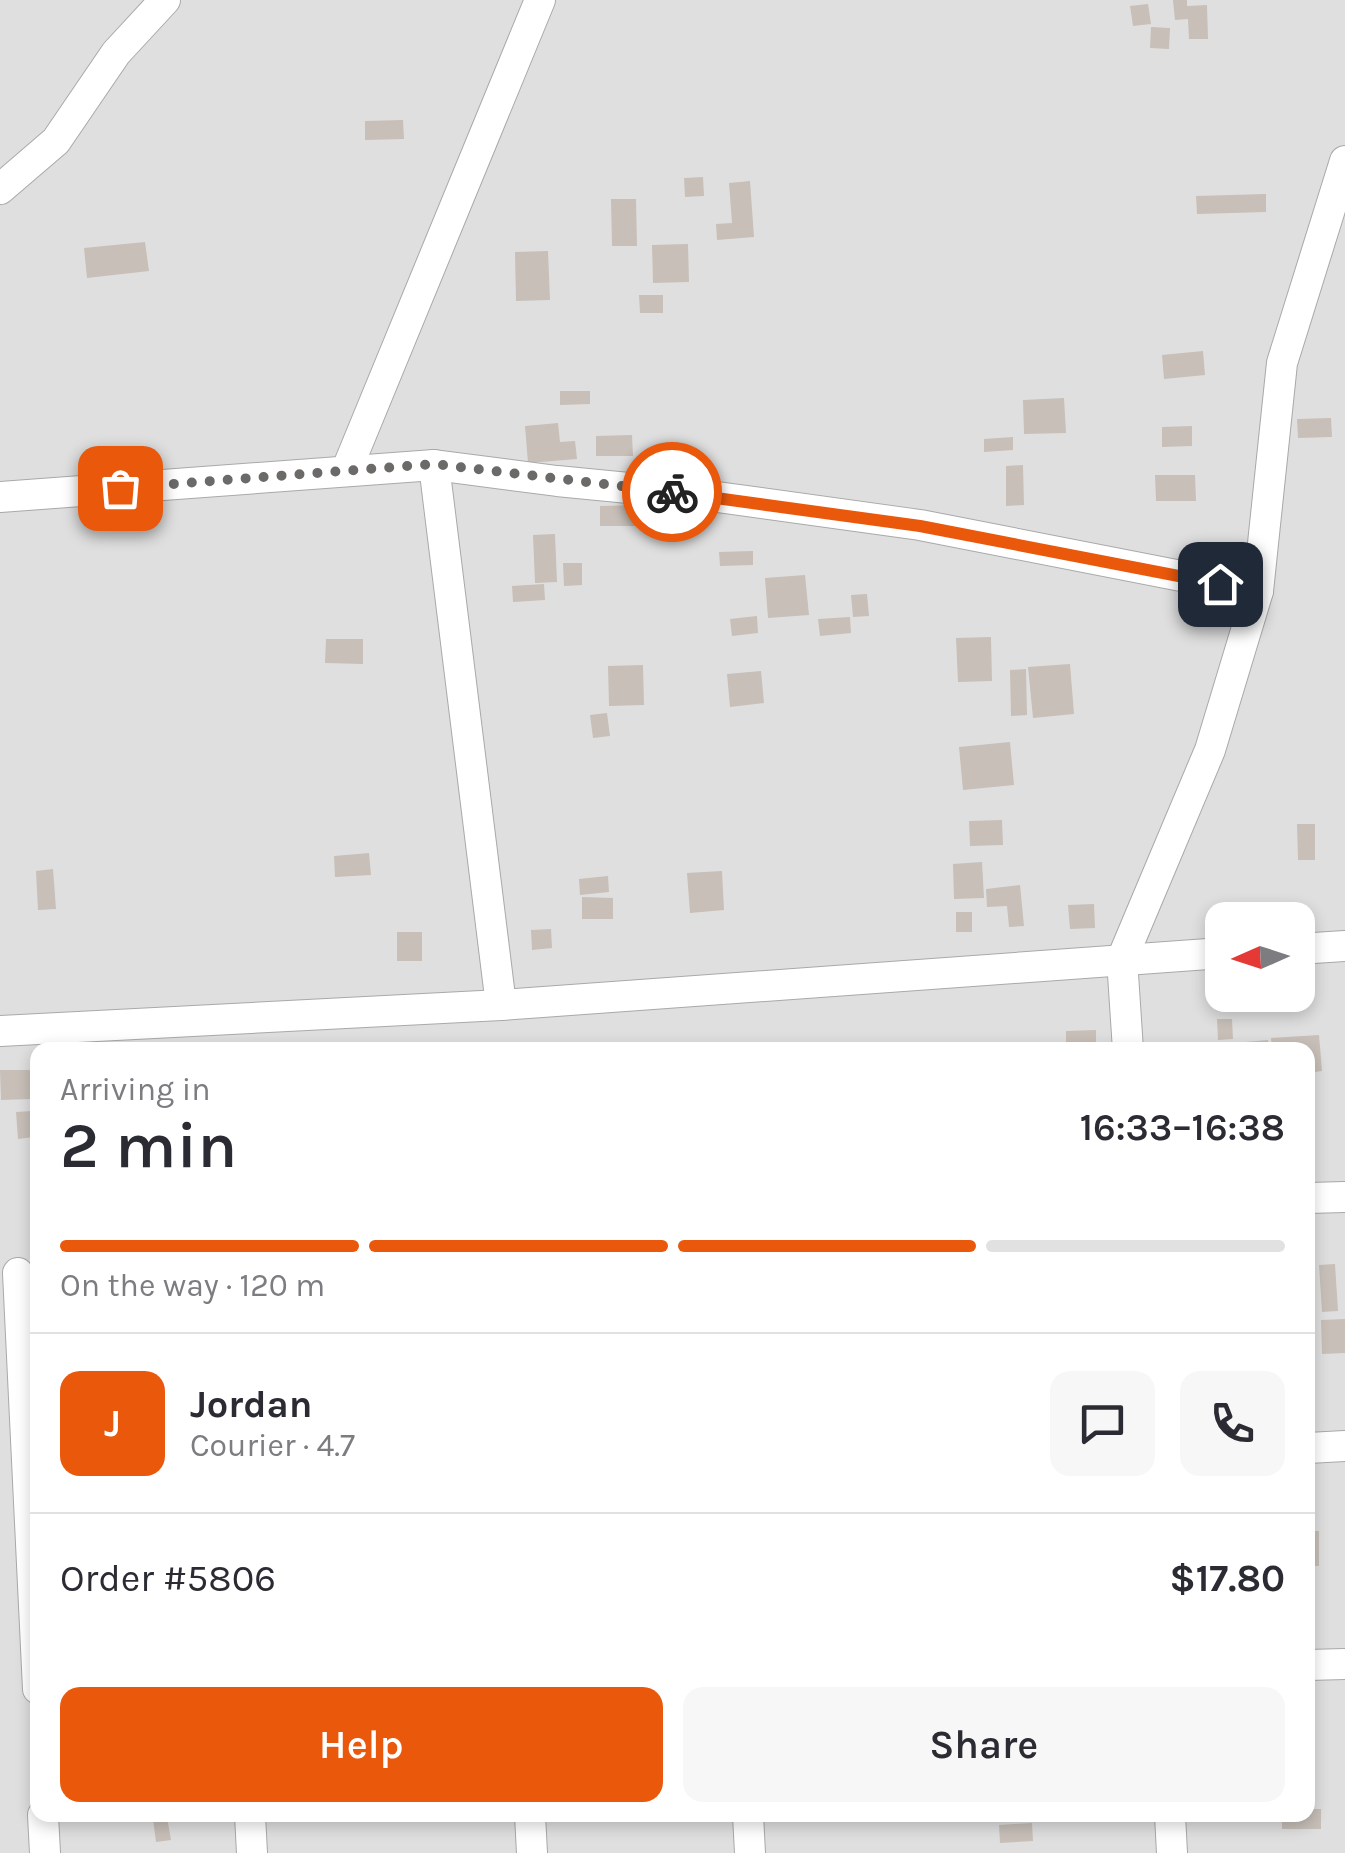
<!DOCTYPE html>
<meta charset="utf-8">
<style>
:root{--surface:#fff;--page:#f7f7f7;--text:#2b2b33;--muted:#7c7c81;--line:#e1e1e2;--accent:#ea580c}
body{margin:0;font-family:Karla,sans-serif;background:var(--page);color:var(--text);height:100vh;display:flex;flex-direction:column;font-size:38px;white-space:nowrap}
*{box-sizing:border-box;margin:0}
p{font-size:32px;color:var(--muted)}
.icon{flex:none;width:55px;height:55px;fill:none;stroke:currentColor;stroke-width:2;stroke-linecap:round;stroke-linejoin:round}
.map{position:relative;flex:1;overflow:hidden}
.details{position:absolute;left:30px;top:1042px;width:1285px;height:780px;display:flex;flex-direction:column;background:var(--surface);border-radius:20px;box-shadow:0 5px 15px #0003}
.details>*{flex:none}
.needle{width:65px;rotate:267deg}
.buttons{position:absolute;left:1205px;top:902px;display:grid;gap:20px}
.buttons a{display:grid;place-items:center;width:110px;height:110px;border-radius:20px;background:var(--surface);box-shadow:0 5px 15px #0003;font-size:50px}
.pin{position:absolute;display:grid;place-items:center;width:85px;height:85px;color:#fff;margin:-42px;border-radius:20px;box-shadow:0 5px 15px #0006}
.courier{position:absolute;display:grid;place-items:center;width:100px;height:100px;margin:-50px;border:8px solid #ea580c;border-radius:50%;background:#fff;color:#222;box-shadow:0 2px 12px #0007}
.summary em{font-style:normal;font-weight:600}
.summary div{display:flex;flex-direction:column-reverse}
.summary{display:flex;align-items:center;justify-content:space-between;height:170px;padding:0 30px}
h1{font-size:65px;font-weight:600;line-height:75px}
.bar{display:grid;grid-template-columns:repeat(4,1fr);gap:15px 10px;align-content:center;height:120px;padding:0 30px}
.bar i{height:12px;border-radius:8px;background:var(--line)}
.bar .selected{background:var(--accent)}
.bar p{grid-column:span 4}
.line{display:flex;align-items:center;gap:25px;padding:0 30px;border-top:2px solid var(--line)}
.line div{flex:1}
.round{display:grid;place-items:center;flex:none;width:105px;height:105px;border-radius:20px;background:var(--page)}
.cta{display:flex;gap:20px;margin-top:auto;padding:20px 30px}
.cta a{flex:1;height:115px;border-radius:20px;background:var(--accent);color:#fff;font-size:40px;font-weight:600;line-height:115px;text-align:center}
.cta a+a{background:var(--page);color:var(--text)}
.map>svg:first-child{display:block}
</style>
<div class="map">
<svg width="1345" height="1853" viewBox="0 0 1345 1853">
<rect width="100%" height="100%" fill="#f2efe9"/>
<path fill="#e0dfdf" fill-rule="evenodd" d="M 0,0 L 1345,0 L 1345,1853 L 0,1853 ZM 1222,920 L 1298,920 L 1298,995 L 1222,995 ZM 38,1050 L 1308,1050 L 1308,1815 L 38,1815 Z"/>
<g fill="#c7bfb8">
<path d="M 1173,0 L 1187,0 L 1187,6 L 1207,5 L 1208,39 L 1189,39 L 1188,19 L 1175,20 Z"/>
<path d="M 1148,4 L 1151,24 L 1133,26 L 1130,6 Z"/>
<path d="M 1151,27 L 1170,28 L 1169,49 L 1150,48 Z"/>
<path d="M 403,120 L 404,139 L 365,140 L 365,121 Z"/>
<path d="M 703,177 L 704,196 L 685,197 L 684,178 Z"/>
<path d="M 750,181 L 754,237 L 717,240 L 716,224 L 732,223 L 729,183 Z"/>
<path d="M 1266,194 L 1266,212 L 1197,214 L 1196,196 Z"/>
<path d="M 611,199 L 636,199 L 637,246 L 612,246 Z"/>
<path d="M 145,242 L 149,271 L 87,278 L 84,248 Z"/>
<path d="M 688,244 L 689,282 L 653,283 L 652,245 Z"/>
<path d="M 548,251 L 550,300 L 516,301 L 515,252 Z"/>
<path d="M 639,295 L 663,295 L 663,313 L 640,313 Z"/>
<path d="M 1203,351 L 1205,375 L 1164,379 L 1162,355 Z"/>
<path d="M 560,391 L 590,391 L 590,404 L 560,405 Z"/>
<path d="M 1064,398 L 1066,433 L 1024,434 L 1023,400 Z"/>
<path d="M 1331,418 L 1332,437 L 1298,438 L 1297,419 Z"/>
<path d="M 558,423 L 560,442 L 575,441 L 577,459 L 528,463 L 525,426 Z"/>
<path d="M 1192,426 L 1192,446 L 1162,447 L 1162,427 Z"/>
<path d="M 632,435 L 633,456 L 596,456 L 596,436 Z"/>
<path d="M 1013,437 L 1013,450 L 984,452 L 984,439 Z"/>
<path d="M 1023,465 L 1024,505 L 1006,506 L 1006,466 Z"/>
<path d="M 1155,475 L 1195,475 L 1196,501 L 1156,501 Z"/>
<path d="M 639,505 L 639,526 L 600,526 L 600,506 Z"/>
<path d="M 555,534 L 557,582 L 535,583 L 533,535 Z"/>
<path d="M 753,551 L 753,565 L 720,566 L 719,552 Z"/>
<path d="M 563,563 L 582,563 L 582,585 L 564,586 Z"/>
<path d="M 805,575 L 809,615 L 768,618 L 765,578 Z"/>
<path d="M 544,584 L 545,600 L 513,602 L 512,586 Z"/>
<path d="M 867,594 L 869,616 L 853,617 L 851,595 Z"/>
<path d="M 757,616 L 758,633 L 732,636 L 730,619 Z"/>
<path d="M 850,617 L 851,633 L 820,636 L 818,619 Z"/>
<path d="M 991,637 L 992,681 L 958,682 L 956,638 Z"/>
<path d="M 326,639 L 363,639 L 363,664 L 325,663 Z"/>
<path d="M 1070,664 L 1074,714 L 1033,718 L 1028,667 Z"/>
<path d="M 643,665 L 644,705 L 609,706 L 608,666 Z"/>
<path d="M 1026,669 L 1027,715 L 1011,716 L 1010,670 Z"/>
<path d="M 761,671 L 764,703 L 730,707 L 727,674 Z"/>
<path d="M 607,713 L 610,736 L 593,738 L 590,715 Z"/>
<path d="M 1010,742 L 1014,785 L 963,790 L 959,747 Z"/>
<path d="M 1002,820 L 1003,845 L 970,846 L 969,821 Z"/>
<path d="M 1297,824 L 1315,824 L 1315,860 L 1298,860 Z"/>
<path d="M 369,853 L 371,875 L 335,877 L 334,856 Z"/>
<path d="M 982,862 L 984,898 L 954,899 L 953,864 Z"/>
<path d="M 53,869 L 56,909 L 38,910 L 36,871 Z"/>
<path d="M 722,871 L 724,910 L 690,913 L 687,873 Z"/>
<path d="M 608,876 L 609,892 L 580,895 L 579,879 Z"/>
<path d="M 1020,885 L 1024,926 L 1009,927 L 1007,906 L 987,907 L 986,889 Z"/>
<path d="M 582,897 L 613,898 L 613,919 L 582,919 Z"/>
<path d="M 1094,904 L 1095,928 L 1070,929 L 1068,905 Z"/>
<rect x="956" y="912" width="16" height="20"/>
<path d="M 551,929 L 552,948 L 532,950 L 531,930 Z"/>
<rect x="397" y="932" width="25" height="29"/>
<path d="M 1217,1019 L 1232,1019 L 1233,1039 L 1218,1040 Z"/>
<path d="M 1096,1030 L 1096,1050 L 1066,1050 L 1066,1031 Z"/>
<path d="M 1319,1035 L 1322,1071 L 1308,1073 L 1308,1050 L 1272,1050 L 1271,1038 Z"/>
<path d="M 1268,1040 L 1269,1050 L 1223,1050 L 1223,1044 Z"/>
<path d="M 0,1070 L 30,1070 L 31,1099 L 1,1100 Z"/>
<path d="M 32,1111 L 34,1137 L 18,1139 L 16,1112 Z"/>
<path d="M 1335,1264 L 1338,1311 L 1322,1312 L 1319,1265 Z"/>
<path d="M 1345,1319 L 1345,1353 L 1322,1354 L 1321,1320 Z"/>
<rect x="1308" y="1531" width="11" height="35"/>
<path d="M 1308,1809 L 1321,1809 L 1321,1829 L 1282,1829 L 1282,1815 L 1308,1815 Z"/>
<path d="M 167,1817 L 171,1840 L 156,1842 L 153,1819 Z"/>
<path d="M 1032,1823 L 1033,1841 L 1000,1843 L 999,1825 Z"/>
</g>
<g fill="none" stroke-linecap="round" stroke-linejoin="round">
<defs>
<g id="street">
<path d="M 0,189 L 56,141 L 116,53 L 165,0"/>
<path d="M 434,465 L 501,1005"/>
<path d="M 347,469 L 540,0"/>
<path d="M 0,497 L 434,465 L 557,481 L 710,496 L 920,525 L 1258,591"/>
<path d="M 1298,949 L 1345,946"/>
<path d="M 0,1031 L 501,1005 L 1222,953"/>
<path d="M 1128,1050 L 1122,959 L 1210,750 L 1258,591 L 1282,363 L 1345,161"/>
<path d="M 1308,1198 L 1345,1197"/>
<path d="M 18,1273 L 38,1689"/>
<path d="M 1308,1448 L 1345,1446"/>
<path d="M 1308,1665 L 1345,1664"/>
<path d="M 43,1815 L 45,1853"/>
<path d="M 250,1815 L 252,1853"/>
<path d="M 530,1815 L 532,1853"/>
<path d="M 748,1815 L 750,1853"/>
<path d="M 1170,1815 L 1172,1853"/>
</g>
</defs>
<use href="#street" stroke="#a9a9a9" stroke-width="32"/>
<use href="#street" stroke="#fff" stroke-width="30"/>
</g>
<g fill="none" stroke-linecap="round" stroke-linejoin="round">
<path stroke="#6b6a68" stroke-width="10" stroke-dasharray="0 18" d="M 120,488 L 434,464 L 672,492"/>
<path stroke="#ea580c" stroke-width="12" d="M 672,492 L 920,526 L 1220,584"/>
</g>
</svg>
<div class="buttons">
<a><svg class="needle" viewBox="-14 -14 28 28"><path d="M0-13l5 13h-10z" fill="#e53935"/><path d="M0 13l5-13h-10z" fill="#7c7c81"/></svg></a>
</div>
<div class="pin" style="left:120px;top:488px;background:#ea580c"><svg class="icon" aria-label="bag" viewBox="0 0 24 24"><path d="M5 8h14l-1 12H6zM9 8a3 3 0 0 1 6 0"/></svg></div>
<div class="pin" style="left:1220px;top:584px;background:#1f2937"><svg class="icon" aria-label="home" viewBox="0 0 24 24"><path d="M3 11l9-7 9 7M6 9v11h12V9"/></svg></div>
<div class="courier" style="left:672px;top:492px"><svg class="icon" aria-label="bike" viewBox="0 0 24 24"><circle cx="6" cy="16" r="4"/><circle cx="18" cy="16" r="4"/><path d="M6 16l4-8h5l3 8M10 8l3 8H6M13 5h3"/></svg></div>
<section class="details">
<div class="summary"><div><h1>2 min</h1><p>Arriving in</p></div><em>16:33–16:38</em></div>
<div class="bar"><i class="selected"></i><i class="selected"></i><i class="selected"></i><i></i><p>On the way · 120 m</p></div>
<div class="line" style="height:180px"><b class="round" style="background:var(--accent);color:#fff">J</b><div><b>Jordan</b><p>Courier · 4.7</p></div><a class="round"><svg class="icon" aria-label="chat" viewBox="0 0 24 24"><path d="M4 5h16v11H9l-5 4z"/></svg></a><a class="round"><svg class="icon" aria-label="phone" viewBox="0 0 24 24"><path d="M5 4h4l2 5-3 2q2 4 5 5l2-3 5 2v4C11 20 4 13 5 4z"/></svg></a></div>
<div class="line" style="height:130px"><div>Order #5806</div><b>$17.80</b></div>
<div class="cta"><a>Help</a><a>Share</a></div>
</section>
</div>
